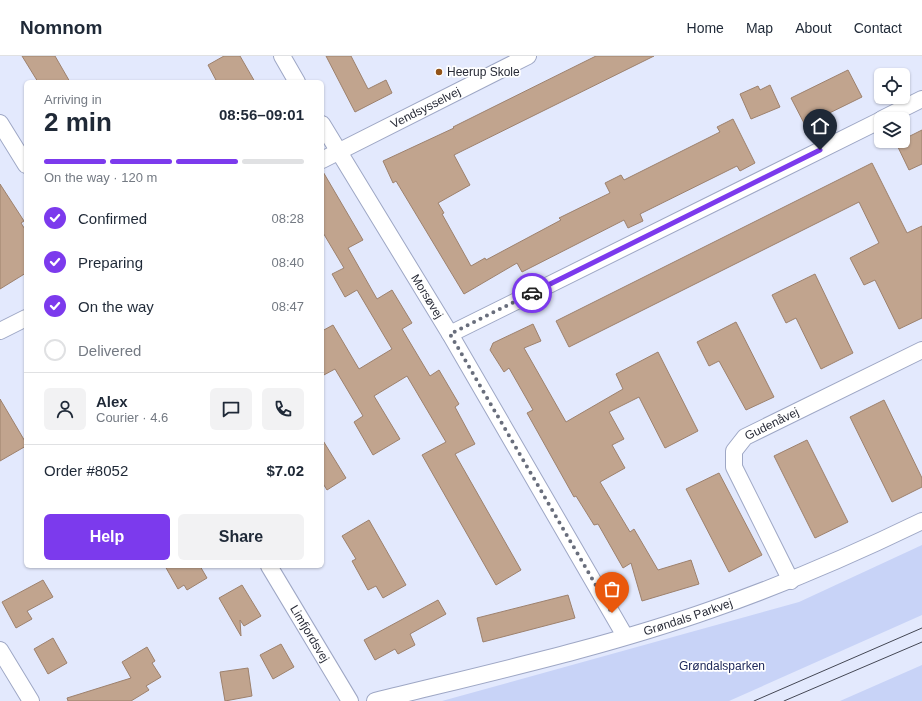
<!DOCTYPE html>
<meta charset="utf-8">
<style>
:root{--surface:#fff;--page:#f2f2f3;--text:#1f2937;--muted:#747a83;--line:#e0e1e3;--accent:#7c3aed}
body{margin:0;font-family:Helvetica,sans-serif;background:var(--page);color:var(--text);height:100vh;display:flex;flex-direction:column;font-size:15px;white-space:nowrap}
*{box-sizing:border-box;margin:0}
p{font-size:13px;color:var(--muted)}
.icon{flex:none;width:22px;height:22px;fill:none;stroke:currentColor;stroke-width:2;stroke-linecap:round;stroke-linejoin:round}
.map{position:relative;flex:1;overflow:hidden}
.side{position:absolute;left:24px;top:24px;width:300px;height:488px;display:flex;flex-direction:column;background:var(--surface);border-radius:6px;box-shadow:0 1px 3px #0004}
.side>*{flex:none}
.buttons{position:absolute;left:874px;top:12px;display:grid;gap:8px}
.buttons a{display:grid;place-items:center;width:36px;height:36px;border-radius:6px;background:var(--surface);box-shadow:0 1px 3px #0004;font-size:20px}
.pin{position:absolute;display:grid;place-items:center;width:34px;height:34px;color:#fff;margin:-41px -17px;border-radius:50% 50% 50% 0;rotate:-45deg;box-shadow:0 0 4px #0007}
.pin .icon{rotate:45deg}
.courier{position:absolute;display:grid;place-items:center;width:40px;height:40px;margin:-20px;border:3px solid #7c3aed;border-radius:50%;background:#fff;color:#222;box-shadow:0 1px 5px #0007}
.headline em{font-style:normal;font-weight:700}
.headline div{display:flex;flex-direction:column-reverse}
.headline{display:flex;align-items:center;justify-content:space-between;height:68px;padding:0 20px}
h1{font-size:26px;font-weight:700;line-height:30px}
.bar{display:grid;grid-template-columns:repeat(4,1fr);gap:6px 4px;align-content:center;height:48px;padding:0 20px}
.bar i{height:5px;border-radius:3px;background:var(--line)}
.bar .active{background:var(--accent)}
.bar p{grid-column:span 4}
.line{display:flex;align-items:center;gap:10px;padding:0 20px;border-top:1px solid var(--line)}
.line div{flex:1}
.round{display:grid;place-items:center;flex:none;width:42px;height:42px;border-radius:6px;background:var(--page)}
ol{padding:0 20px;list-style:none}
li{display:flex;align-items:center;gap:12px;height:44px}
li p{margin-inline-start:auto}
li .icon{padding:4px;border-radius:50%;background:var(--accent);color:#fff;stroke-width:4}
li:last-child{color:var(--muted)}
li i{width:22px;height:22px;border:2px solid var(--line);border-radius:50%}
.cta{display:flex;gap:8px;margin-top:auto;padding:8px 20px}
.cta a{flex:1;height:46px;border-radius:6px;background:var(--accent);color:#fff;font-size:16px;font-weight:700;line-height:46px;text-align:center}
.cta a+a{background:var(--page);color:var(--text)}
header{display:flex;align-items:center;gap:24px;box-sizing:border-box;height:56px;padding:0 20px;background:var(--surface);border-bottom:1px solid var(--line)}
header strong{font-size:19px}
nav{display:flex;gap:22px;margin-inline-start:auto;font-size:14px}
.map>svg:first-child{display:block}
</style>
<header>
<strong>Nomnom</strong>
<nav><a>Home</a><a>Map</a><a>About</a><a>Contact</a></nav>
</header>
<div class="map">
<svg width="922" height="645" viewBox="0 0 922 645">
<rect width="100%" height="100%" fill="#e3e9fd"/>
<g fill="#c8d3f7">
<path d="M 922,489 L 922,559 L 729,645 L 442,645 L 799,546 Z"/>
<path d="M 922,609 L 922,645 L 840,645 Z"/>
</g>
<g fill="#c1a48e" stroke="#9d816d">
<path d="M 22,0 L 55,0 L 70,26 L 38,26 Z"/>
<path d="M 224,0 L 240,0 L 255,26 L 217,26 L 208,9 Z"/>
<path d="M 326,0 L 351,0 L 368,33 L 386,24 L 392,37 L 355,56 Z"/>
<path d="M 596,0 L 654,0 L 454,99 L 470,129 L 438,147 L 444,157 L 442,158 L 471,210 L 485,202 L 486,204 L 561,164 L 559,162 L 610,137 L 605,127 L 621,119 L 624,124 L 720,76 L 717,71 L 733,63 L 755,107 L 740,115 L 737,110 L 640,158 L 643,165 L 628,172 L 624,164 L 522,216 L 517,207 L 464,238 L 396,125 L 393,127 L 383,105 L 454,72 L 453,71 Z"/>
<path d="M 848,14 L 862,41 L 805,69 L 791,42 Z"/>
<path d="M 770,29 L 780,51 L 751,63 L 740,38 L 758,30 L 760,34 Z"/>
<path d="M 922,74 L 922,108 L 909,114 L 896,87 Z"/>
<path d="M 872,107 L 907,177 L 922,170 L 922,262 L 899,273 L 875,224 L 864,229 L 850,202 L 879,187 L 859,146 L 569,291 L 556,265 Z"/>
<path d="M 322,114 L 363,184 L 348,192 L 377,243 L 392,234 L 412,267 L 402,273 L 430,320 L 439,314 L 459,348 L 455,351 L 475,388 L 455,398 L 521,514 L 496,529 L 422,399 L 446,386 L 407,320 L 374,340 L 400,383 L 373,399 L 354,366 L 363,360 L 335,313 L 322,320 L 322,275 L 333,269 L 359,313 L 392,293 L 357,234 L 345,241 L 332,218 L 344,212 L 322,175 Z"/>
<path d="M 0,128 L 24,165 L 21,167 L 26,175 L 26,217 L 0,233 Z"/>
<path d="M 815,218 L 853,297 L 821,313 L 796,262 L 786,267 L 772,239 Z"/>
<path d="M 736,266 L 774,341 L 746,354 L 719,305 L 709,310 L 697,286 Z"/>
<path d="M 533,268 L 541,285 L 524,292 L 566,366 L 623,333 L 616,318 L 658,296 L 698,375 L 665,392 L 639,341 L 609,356 L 624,383 L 612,389 L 625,412 L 600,426 L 630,476 L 634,473 L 658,514 L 691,504 L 699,528 L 642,545 L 631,507 L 623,512 L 598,468 L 594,469 L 576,440 L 574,441 L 527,357 L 533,354 L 509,312 L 504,316 L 490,294 L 493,287 Z"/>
<path d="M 0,343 L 26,387 L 26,390 L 0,405 Z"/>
<path d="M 884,344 L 922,422 L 922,431 L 892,446 L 850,361 Z"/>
<path d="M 322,383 L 346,422 L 327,434 L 322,426 Z"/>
<path d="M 807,384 L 848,466 L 815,482 L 774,400 Z"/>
<path d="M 719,417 L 762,499 L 729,516 L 686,433 Z"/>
<path d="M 369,464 L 406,529 L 383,542 L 376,530 L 368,534 L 352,505 L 356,503 L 342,480 Z"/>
<path d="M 165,510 L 200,510 L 207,522 L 187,534 L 184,529 L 178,533 Z"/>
<path d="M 43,524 L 53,541 L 27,555 L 32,563 L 16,572 L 2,546 Z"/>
<path d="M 242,529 L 261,560 L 244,570 L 240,564 L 241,580 L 219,542 Z"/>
<path d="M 568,539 L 575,562 L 483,586 L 477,562 Z"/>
<path d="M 438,544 L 446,558 L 410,578 L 415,589 L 398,598 L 395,593 L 375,604 L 364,584 Z"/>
<path d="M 53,582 L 67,607 L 48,618 L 34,593 Z"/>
<path d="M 281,588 L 294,611 L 273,623 L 260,599 Z"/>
<path d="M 147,591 L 155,605 L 152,607 L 161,621 L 146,630 L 149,634 L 131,645 L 68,645 L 67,642 L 131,622 L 122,606 Z"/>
<path d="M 248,612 L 252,640 L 225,645 L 220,616 Z"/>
</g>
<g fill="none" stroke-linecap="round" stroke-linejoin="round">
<defs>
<g id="street">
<path d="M 282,0 L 297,26"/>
<path d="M 882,63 L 922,43"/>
<path d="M 0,67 L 26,109"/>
<path id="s1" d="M 322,68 L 450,278 L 625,580"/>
<path id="s2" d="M 322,104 L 528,0"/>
<path d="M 0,275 L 26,262"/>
<path d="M 450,278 L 881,64"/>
<path id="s3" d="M 269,510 L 350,645"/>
<path id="s4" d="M 791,525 L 734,411 L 734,395 L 745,381 L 922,294"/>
<path d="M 0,594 L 31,645"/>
<path id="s5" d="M 375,645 C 488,617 603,592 713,553 C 785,528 854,498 922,465"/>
</g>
</defs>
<use href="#street" stroke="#9ea7c5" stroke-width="18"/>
<use href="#street" stroke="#fff" stroke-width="16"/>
<g stroke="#444754" stroke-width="1">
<path d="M 754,645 L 922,572"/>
<path d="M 784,645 L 922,586"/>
</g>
</g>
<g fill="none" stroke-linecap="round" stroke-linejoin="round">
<path stroke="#696e7c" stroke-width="4" stroke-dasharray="0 7.2" d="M 532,237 L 450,278 L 612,557"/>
<path stroke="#7c3aed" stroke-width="5" d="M 532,237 L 820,94"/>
</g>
<circle fill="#925318" stroke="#fff" stroke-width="1.5" cx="439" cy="16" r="4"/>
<g text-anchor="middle" stroke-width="3.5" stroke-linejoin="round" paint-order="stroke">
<g font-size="12" fill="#282b37" stroke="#fff" text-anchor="start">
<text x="447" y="20">Heerup Skole</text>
</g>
<g font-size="12" fill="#282b37" stroke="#fff">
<text dy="4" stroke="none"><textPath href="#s2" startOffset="116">Vendsysselvej</textPath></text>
<text dy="4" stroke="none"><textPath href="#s1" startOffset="202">Morsøvej</textPath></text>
<text dy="4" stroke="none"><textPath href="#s4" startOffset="191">Gudenåvej</textPath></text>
<text dy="4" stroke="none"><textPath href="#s5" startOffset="324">Grøndals Parkvej</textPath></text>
<text dy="4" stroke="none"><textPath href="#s3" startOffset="79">Limfjordsvej</textPath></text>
</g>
<g font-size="12" fill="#202a5b" stroke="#fff">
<text x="722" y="614">Grøndalsparken</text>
</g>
</g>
</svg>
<div class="buttons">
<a><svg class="icon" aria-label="locate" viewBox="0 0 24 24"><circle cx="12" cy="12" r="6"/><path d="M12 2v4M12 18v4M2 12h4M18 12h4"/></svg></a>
<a><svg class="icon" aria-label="layers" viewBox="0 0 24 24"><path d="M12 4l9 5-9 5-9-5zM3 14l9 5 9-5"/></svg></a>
</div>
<div class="pin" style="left:612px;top:557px;background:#ea580c"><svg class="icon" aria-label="bag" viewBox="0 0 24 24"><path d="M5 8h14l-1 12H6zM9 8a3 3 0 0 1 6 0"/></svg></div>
<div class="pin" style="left:820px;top:94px;background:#1f2937"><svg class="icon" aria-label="home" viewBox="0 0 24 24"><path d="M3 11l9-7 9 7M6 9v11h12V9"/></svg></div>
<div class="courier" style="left:532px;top:237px"><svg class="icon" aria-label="car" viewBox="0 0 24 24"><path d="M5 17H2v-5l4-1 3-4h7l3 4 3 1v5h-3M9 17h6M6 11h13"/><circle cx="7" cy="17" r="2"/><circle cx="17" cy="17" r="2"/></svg></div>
<section class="side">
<div class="headline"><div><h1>2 min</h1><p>Arriving in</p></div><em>08:56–09:01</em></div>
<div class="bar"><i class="active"></i><i class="active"></i><i class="active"></i><i></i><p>On the way · 120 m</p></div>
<ol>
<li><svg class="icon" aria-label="check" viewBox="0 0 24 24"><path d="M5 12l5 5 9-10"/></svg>Confirmed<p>08:28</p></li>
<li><svg class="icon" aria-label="check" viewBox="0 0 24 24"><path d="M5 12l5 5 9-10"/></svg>Preparing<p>08:40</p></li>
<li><svg class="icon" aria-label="check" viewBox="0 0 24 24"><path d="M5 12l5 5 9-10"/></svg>On the way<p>08:47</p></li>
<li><i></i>Delivered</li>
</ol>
<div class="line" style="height:72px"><a class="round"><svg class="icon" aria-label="person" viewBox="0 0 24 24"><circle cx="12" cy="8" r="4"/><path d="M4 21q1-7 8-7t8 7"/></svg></a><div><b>Alex</b><p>Courier · 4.6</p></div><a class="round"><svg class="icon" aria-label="chat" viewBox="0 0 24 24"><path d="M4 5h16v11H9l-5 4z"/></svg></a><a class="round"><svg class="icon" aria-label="phone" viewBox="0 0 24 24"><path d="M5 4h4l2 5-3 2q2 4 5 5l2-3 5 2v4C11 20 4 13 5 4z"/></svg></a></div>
<div class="line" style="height:52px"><div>Order #8052</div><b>$7.02</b></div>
<div class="cta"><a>Help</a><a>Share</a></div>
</section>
</div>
